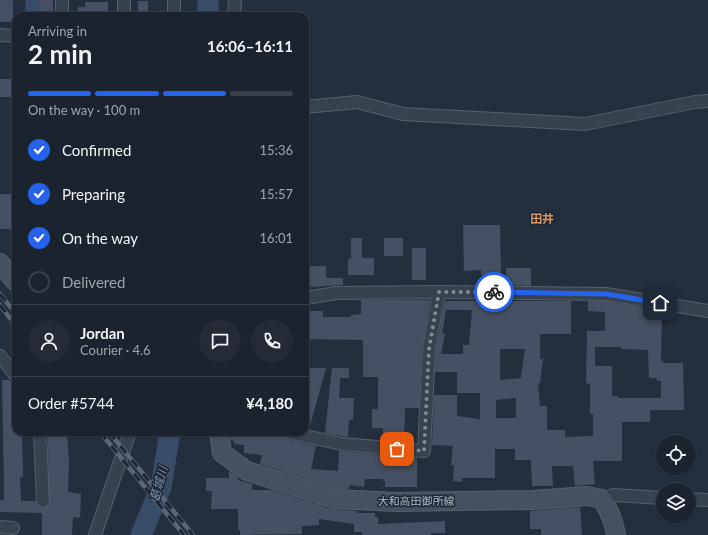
<!DOCTYPE html>
<meta charset="utf-8">
<style>
:root{--surface:#1b232e;--page:#242b36;--text:#f1f3f6;--muted:#a0a4aa;--line:#39404a;--accent:#2563eb}
body{margin:0;font-family:Lato,"Noto Sans JP",sans-serif;background:var(--page);color:var(--text);height:100vh;display:flex;flex-direction:column;font-size:15px;white-space:nowrap}
*{box-sizing:border-box;margin:0}
p{font-size:13px;color:var(--muted)}
.icon{flex:none;width:22px;height:22px;fill:none;stroke:currentColor;stroke-width:2;stroke-linecap:round;stroke-linejoin:round}
.map{position:relative;flex:1;overflow:hidden}
.sheet{position:absolute;left:12px;top:12px;width:297px;height:424px;display:flex;flex-direction:column;background:var(--surface);border-radius:12px;box-shadow:0 1px 3px #0004,0 0 0 1px var(--line)}
.sheet>*{flex:none}
.controls{position:absolute;left:656px;top:435px;display:grid;gap:8px}
.controls a{display:grid;place-items:center;width:40px;height:40px;border-radius:50%;background:var(--surface);box-shadow:0 1px 3px #0004,0 0 0 1px var(--line);font-size:20px}
.pin{position:absolute;display:grid;place-items:center;width:34px;height:34px;color:#fff;margin:-17px;border-radius:8px;box-shadow:0 2px 6px #0006}
.courier{position:absolute;display:grid;place-items:center;width:40px;height:40px;margin:-20px;border:3px solid #2563eb;border-radius:50%;background:#fff;color:#222;box-shadow:0 1px 5px #0007}
.summary em{font-style:normal;font-weight:700}
.summary div{display:flex;flex-direction:column-reverse}
.summary{display:flex;align-items:center;justify-content:space-between;height:68px;padding:0 16px}
h1{font-size:26px;font-weight:700;line-height:30px}
.bar{display:grid;grid-template-columns:repeat(4,1fr);gap:6px 4px;align-content:center;height:48px;padding:0 16px}
.bar i{height:5px;border-radius:3px;background:var(--line)}
.bar .on{background:var(--accent)}
.bar p{grid-column:span 4}
.line{display:flex;align-items:center;gap:10px;padding:0 16px;border-top:1px solid var(--line)}
.line div{flex:1}
.round{display:grid;place-items:center;flex:none;width:42px;height:42px;border-radius:21px;background:var(--page)}
ol{padding:0 16px;list-style:none}
li{display:flex;align-items:center;gap:12px;height:44px}
li p{margin-inline-start:auto}
li .icon{padding:4px;border-radius:50%;background:var(--accent);color:#fff;stroke-width:4}
li:last-child{color:var(--muted)}
li i{width:22px;height:22px;border:2px solid var(--line);border-radius:50%}
.map>svg:first-child{display:block}
</style>
<div class="map">
<svg width="708" height="535" viewBox="0 0 708 535">
<rect width="100%" height="100%" fill="#242f3e"/>
<g fill="none" stroke-linecap="round" stroke-linejoin="round">
<g stroke="#394c67" stroke-width="21">
<path d="M 208,0 L 208,16"/>
<path d="M 36,16 L 36,0"/>
<path d="M 141,535 L 161,487 L 170,432"/>
</g>
</g>
<g fill="#455162" fill-rule="evenodd">
<rect x="0" y="0" width="13" height="22"/>
<rect x="40" y="0" width="13" height="16"/>
<rect x="138" y="1" width="10" height="10"/>
<path d="M 85,2 L 108,2 L 108,16 L 78,16 L 78,7 L 85,7 Z"/>
<rect x="0" y="79" width="11" height="18"/>
<rect x="0" y="194" width="16" height="35"/>
<path d="M 463,225 L 500,225 L 501,275 L 481,275 L 481,270 L 464,271 Z"/>
<path d="M 351,238 L 362,238 L 362,258 L 374,258 L 374,275 L 348,275 L 348,259 L 351,259 Z"/>
<rect x="384" y="238" width="19" height="18"/>
<rect x="412" y="248" width="14" height="32"/>
<path d="M 310,266 L 326,266 L 326,278 L 343,278 L 343,285 L 310,287 Z"/>
<path d="M 506,268 L 531,268 L 531,286 L 506,285 Z"/>
<path d="M 361,300 L 430,300 L 422,349 L 419,408 L 405,408 L 404,442 L 383,440 L 383,428 L 372,428 L 372,409 L 378,409 L 378,377 L 363,377 L 363,340 L 305,339 L 305,321 L 310,320 L 310,311 L 323,311 L 323,317 L 351,317 L 351,315 L 361,314 Z"/>
<path d="M 445,301 L 571,301 L 571,334 L 540,334 L 540,359 L 543,359 L 540,383 L 538,383 L 540,406 L 547,406 L 547,430 L 565,430 L 565,437 L 593,436 L 593,414 L 590,414 L 590,384 L 586,383 L 587,331 L 605,331 L 605,312 L 588,311 L 588,301 L 605,301 L 662,311 L 661,361 L 663,361 L 663,363 L 683,363 L 684,410 L 650,410 L 650,422 L 622,422 L 622,461 L 593,461 L 595,484 L 575,486 L 573,466 L 552,466 L 553,486 L 532,486 L 531,460 L 515,460 L 515,449 L 495,449 L 495,478 L 462,478 L 462,482 L 453,481 L 454,465 L 451,465 L 453,446 L 432,445 L 434,395 L 457,395 L 457,416 L 480,419 L 480,393 L 457,393 L 457,372 L 435,372 L 436,350 ZM 446,310 L 472,310 L 469,345 L 463,345 L 463,354 L 441,354 L 445,333 L 442,333 ZM 595,347 L 621,347 L 621,349 L 648,350 L 649,378 L 656,378 L 657,381 L 661,381 L 661,398 L 618,398 L 618,396 L 612,396 L 612,366 L 595,366 ZM 500,349 L 525,349 L 521,378 L 500,380 ZM 516,398 L 516,418 L 496,418 L 496,400 Z"/>
<path d="M 305,368 L 326,368 L 309,429 L 305,428 Z"/>
<path d="M 332,368 L 349,368 L 349,378 L 340,378 L 339,398 L 354,398 L 353,420 L 349,420 L 348,437 L 325,433 Z"/>
<path d="M 2,380 L 10,380 L 11,382 L 11,388 L 16,388 L 16,432 L 22,434 L 23,477 L 20,477 L 21,501 L 36,501 L 37,505 L 43,508 L 49,505 L 48,437 L 49,437 L 49,432 L 62,432 L 62,436 L 67,437 L 69,459 L 68,492 L 81,494 L 80,518 L 73,517 L 72,535 L 42,535 L 42,513 L 0,512 L 0,500 L 4,500 L 4,485 Z"/>
<path d="M 230,432 L 266,432 L 281,436 L 285,439 L 316,446 L 311,469 L 338,471 L 339,451 L 417,458 L 417,487 L 385,487 L 385,481 L 383,481 L 383,479 L 365,479 L 364,487 L 350,485 L 349,489 L 337,489 L 260,464 L 262,455 L 244,453 L 244,445 L 234,444 L 234,441 L 231,440 Z"/>
<path d="M 229,471 L 238,477 L 238,480 L 252,484 L 252,490 L 272,490 L 332,509 L 357,511 L 357,513 L 375,513 L 375,517 L 378,517 L 378,524 L 445,521 L 445,533 L 431,533 L 431,535 L 362,535 L 362,532 L 354,532 L 354,524 L 319,519 L 319,525 L 302,526 L 302,534 L 240,535 L 240,530 L 238,530 L 238,509 L 211,509 L 212,491 L 206,491 L 206,478 L 229,478 Z"/>
<path d="M 580,507 L 582,535 L 541,535 L 541,529 L 530,529 L 530,511 Z"/>
</g>
<g fill="none" stroke-linecap="round" stroke-linejoin="round">
<defs>
<g id="street">
<path d="M 62,16 L 62,0"/>
<path d="M 124,16 L 124,0"/>
<path d="M 174,16 L 174,0"/>
<path d="M 234,16 L 235,0"/>
<path d="M 0,35 L 16,36"/>
<path d="M 305,107 L 357,102 L 403,114 L 585,124 L 695,102 L 708,101"/>
<path d="M 305,298 L 337,293 L 439,292 L 606,294 L 708,311"/>
<path d="M 0,356 L 16,376"/>
<path d="M 40,432 L 43,501"/>
<path d="M 287,432 L 342,444 L 424,451 L 429,349 L 439,292"/>
<path d="M 602,499 L 613,495 L 663,498"/>
<path d="M 689,499 L 708,500"/>
<path d="M 0,527 L 13,528"/>
<path d="M 95,535 L 130,432"/>
</g>
<g id="secondary">
<path d="M 0,263 L 16,282"/>
<path d="M 219,432 L 222,453 L 247,471 L 335,499 L 396,502 L 533,500 L 587,496 L 602,499 C 609,510 614,522 616,535"/>
</g>
</defs>
<use href="#street" stroke="#565f6c" stroke-width="14"/>
<use href="#secondary" stroke="#565f6c" stroke-width="20"/>
<use href="#street" stroke="#38414e" stroke-width="12"/>
<use href="#secondary" stroke="#465061" stroke-width="18"/>
<defs>
<g id="rail">
<path d="M 0,294 L 16,314"/>
<path d="M 0,305 L 16,326"/>
<path d="M 100,432 L 184,535"/>
<path d="M 109,432 L 193,535"/>
</g>
</defs>
<use href="#rail" stroke="#5a6575" stroke-width="4.5"/>
<use href="#rail" stroke="#1d2633" stroke-width="3" stroke-dasharray="9" stroke-linecap="butt"/>
</g>
<g fill="none" stroke-linecap="round" stroke-linejoin="round">
<path stroke="#828b98" stroke-width="4" stroke-dasharray="0 7.2" d="M 397,449 L 424,451 L 429,349 L 439,292 L 494,292"/>
<path stroke="#2563eb" stroke-width="5" d="M 494,292 L 606,294 L 660,303"/>
</g>
<g text-anchor="middle" stroke-width="3" stroke-linejoin="round" paint-order="stroke">
<g font-size="11" fill="#b4bcc9" stroke="#1d2633">
<text x="416" y="505">大和高田御所線</text>
</g>
<g font-size="12" font-weight="bold" fill="#d59563" stroke="#1d2633">
<text x="542" y="223">田井</text>
</g>
<g font-size="12" font-style="italic" fill="#7c92b1" stroke="#1d2633">
<text transform="translate(159 484) rotate(-75)" y="4">葛城川</text>
</g>
</g>
</svg>
<div class="controls">
<a><svg class="icon" aria-label="locate" viewBox="0 0 24 24"><circle cx="12" cy="12" r="6"/><path d="M12 2v4M12 18v4M2 12h4M18 12h4"/></svg></a>
<a><svg class="icon" aria-label="layers" viewBox="0 0 24 24"><path d="M12 4l9 5-9 5-9-5zM3 14l9 5 9-5"/></svg></a>
</div>
<div class="pin" style="left:397px;top:449px;background:#ea580c"><svg class="icon" aria-label="bag" viewBox="0 0 24 24"><path d="M5 8h14l-1 12H6zM9 8a3 3 0 0 1 6 0"/></svg></div>
<div class="pin" style="left:660px;top:303px;background:#1f2937"><svg class="icon" aria-label="home" viewBox="0 0 24 24"><path d="M3 11l9-7 9 7M6 9v11h12V9"/></svg></div>
<div class="courier" style="left:494px;top:292px"><svg class="icon" aria-label="bike" viewBox="0 0 24 24"><circle cx="6" cy="16" r="4"/><circle cx="18" cy="16" r="4"/><path d="M6 16l4-8h5l3 8M10 8l3 8H6M13 5h3"/></svg></div>
<section class="sheet">
<div class="summary"><div><h1>2 min</h1><p>Arriving in</p></div><em>16:06–16:11</em></div>
<div class="bar"><i class="on"></i><i class="on"></i><i class="on"></i><i></i><p>On the way · 100 m</p></div>
<ol>
<li><svg class="icon" aria-label="check" viewBox="0 0 24 24"><path d="M5 12l5 5 9-10"/></svg>Confirmed<p>15:36</p></li>
<li><svg class="icon" aria-label="check" viewBox="0 0 24 24"><path d="M5 12l5 5 9-10"/></svg>Preparing<p>15:57</p></li>
<li><svg class="icon" aria-label="check" viewBox="0 0 24 24"><path d="M5 12l5 5 9-10"/></svg>On the way<p>16:01</p></li>
<li><i></i>Delivered</li>
</ol>
<div class="line" style="height:72px"><a class="round"><svg class="icon" aria-label="person" viewBox="0 0 24 24"><circle cx="12" cy="8" r="4"/><path d="M4 21q1-7 8-7t8 7"/></svg></a><div><b>Jordan</b><p>Courier · 4.6</p></div><a class="round"><svg class="icon" aria-label="chat" viewBox="0 0 24 24"><path d="M4 5h16v11H9l-5 4z"/></svg></a><a class="round"><svg class="icon" aria-label="phone" viewBox="0 0 24 24"><path d="M5 4h4l2 5-3 2q2 4 5 5l2-3 5 2v4C11 20 4 13 5 4z"/></svg></a></div>
<div class="line" style="height:52px"><div>Order #5744</div><b>¥4,180</b></div>
</section>
</div>
